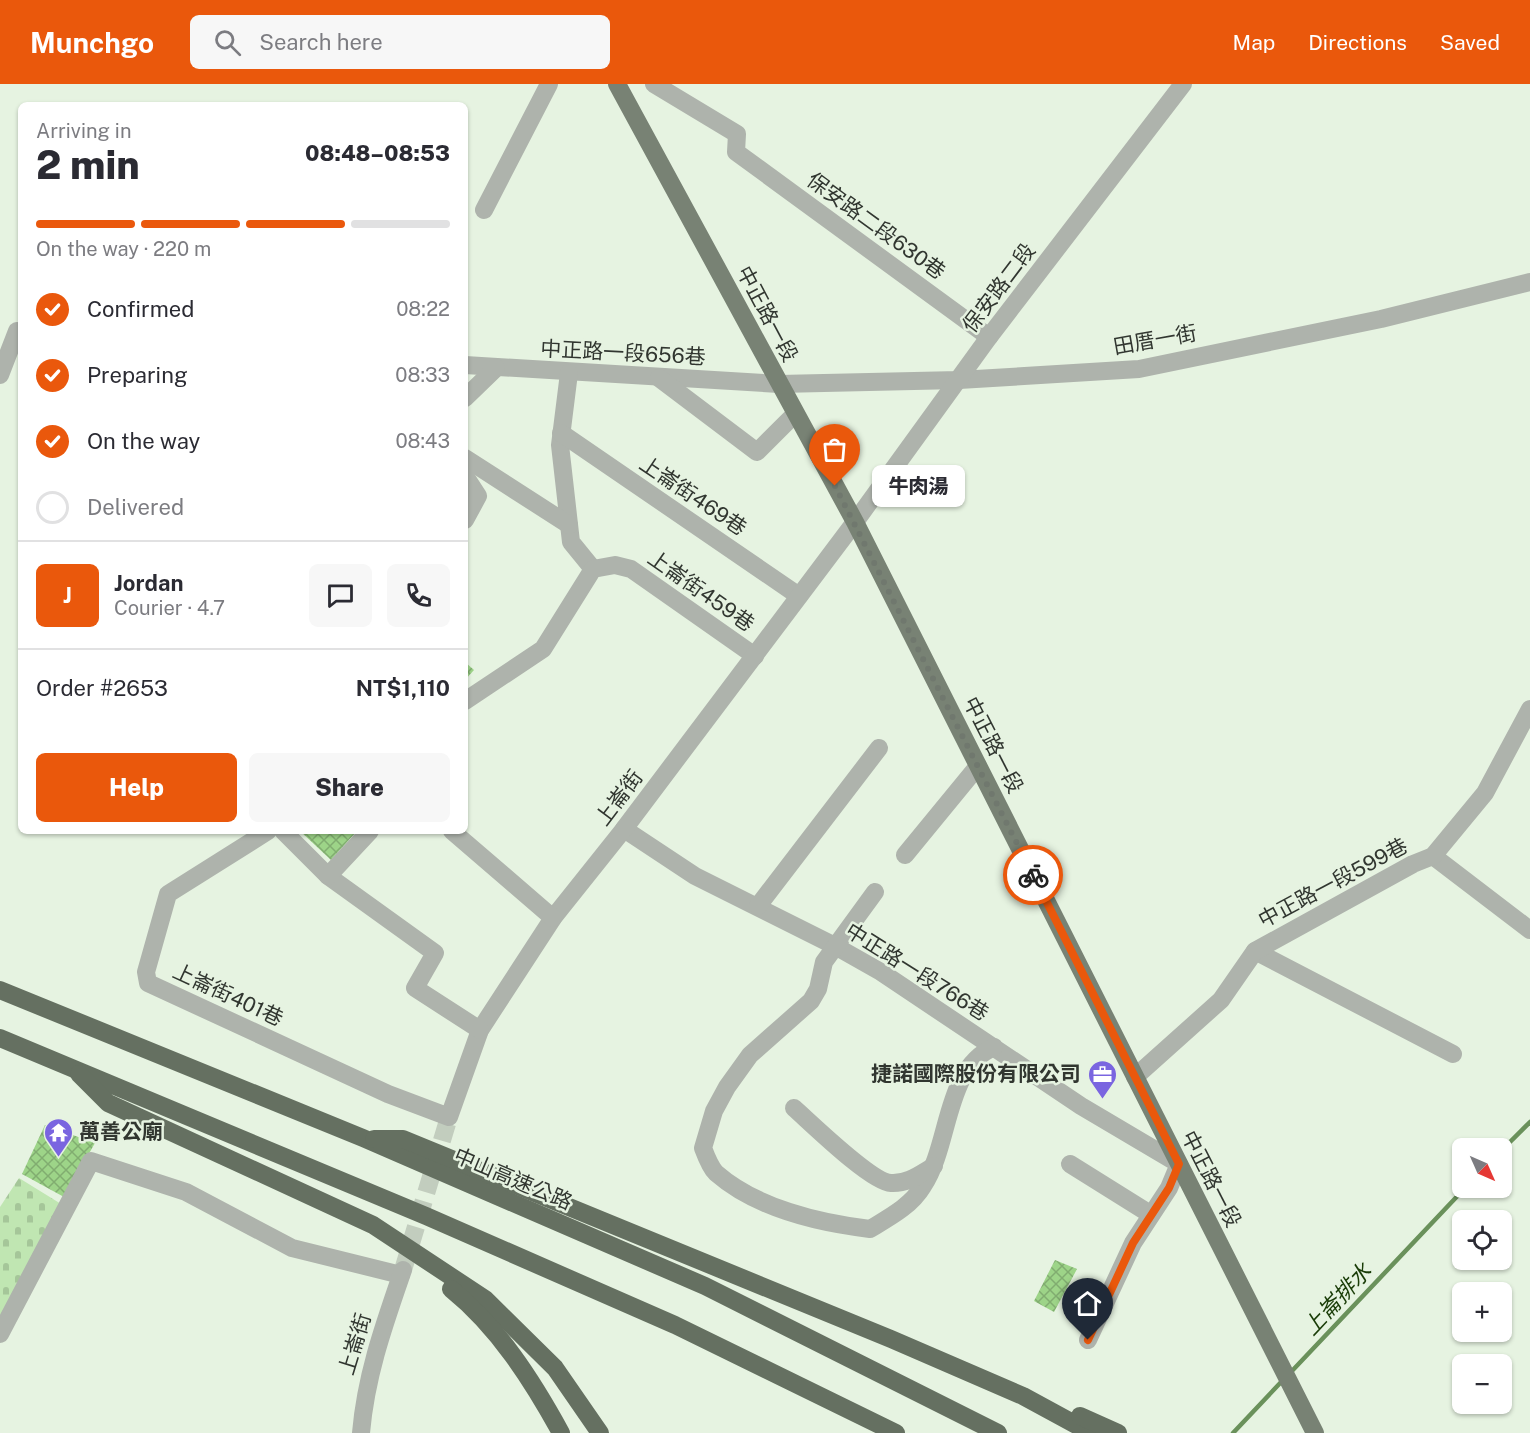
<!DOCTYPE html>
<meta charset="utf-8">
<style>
:root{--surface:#fff;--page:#f7f7f7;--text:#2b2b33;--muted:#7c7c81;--line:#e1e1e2;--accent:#ea580c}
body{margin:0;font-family:"Public Sans","Noto Sans TC",sans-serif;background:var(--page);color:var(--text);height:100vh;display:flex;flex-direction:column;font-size:22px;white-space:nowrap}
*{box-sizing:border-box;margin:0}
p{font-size:20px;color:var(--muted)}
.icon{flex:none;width:33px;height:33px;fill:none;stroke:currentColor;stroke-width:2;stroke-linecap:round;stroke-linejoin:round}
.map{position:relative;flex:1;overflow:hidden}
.sheet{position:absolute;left:18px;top:18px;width:450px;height:732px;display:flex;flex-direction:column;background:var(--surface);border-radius:9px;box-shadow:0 2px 4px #0004}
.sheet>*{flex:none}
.needle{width:39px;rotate:135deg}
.fabs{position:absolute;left:1452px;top:1054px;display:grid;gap:12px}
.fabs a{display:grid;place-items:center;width:60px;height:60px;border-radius:9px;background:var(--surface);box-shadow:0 2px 4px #0004;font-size:30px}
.pin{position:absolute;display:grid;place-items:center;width:51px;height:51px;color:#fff;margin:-62px -26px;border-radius:50% 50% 50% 0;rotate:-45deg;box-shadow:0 0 6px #0007}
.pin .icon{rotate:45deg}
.courier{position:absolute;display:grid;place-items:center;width:60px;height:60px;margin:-30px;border:4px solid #ea580c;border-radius:50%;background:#fff;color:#222;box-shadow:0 2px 8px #0007}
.bubble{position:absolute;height:42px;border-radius:9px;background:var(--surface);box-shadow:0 2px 4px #0004;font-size:20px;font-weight:800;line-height:42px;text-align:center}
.overview em{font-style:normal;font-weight:800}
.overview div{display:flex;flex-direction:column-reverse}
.overview{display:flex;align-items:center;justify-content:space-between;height:102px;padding:0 18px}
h1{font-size:39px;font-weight:800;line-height:45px}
.bar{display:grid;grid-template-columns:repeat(4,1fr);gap:9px 6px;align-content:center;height:72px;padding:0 18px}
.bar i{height:8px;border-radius:4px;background:var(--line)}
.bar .active{background:var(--accent)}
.bar p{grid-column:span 4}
.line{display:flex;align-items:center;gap:15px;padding:0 18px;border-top:2px solid var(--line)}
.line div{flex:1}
.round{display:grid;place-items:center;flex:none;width:63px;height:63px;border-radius:9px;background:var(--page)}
ol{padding:0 18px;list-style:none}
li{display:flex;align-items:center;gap:18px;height:66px}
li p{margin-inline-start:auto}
li .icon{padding:6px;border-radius:50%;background:var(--accent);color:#fff;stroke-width:4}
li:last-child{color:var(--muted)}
li i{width:33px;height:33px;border:3px solid var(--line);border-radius:50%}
.button{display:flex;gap:12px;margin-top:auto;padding:12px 18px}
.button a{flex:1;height:69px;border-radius:9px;background:var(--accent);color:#fff;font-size:24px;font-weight:800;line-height:69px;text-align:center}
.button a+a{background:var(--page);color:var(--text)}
header{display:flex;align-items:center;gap:36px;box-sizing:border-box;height:84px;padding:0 30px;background:var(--accent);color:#fff}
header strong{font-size:28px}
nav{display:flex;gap:33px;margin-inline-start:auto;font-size:21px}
.search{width:420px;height:54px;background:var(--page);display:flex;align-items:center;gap:15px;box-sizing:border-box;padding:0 21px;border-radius:9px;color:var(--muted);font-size:22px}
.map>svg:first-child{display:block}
</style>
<header>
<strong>Munchgo</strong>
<div class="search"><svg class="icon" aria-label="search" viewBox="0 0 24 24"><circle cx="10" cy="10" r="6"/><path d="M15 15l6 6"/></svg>Search here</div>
<nav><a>Map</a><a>Directions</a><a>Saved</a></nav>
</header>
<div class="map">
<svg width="1530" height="1349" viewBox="0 0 1530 1349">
<defs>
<pattern id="cemetery-stones" width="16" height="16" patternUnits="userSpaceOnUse" patternTransform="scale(1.5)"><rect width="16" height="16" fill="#c0e6b2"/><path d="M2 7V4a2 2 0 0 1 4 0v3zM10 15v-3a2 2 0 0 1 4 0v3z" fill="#a5c699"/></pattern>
<pattern id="building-cross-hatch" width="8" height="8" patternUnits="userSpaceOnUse" patternTransform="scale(1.5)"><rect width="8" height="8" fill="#9dd488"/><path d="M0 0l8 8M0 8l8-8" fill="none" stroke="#81ad70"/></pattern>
</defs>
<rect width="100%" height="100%" fill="#e6f3e1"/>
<path fill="url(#cemetery-stones)" d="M 19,1094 L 66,1123 L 0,1250 L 0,1123 Z"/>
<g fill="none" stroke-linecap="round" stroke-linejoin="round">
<g stroke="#6a915b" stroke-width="4.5">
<path d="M 1502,1066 L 1530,1038"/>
<path d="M 1291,1288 L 1465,1104"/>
<path d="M 1233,1349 L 1283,1296"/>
</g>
</g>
<g fill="url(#building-cross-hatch)">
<path d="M 465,578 L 474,586 L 465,596 Z"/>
<path d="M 300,747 L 357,747 L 331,776 Z"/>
<path d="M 45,1041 L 95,1059 L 64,1113 L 22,1090 Z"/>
<path d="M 1055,1176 L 1077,1185 L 1054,1228 L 1034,1217 Z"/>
</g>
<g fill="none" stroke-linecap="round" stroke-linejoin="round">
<path stroke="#c2cdbe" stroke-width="18" stroke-dasharray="18 9" stroke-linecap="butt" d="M 403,1186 L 449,1033"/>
<g stroke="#aeb3ac" stroke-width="18">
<path d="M 654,0 L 737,50 L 736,68 L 989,253"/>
<path d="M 484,126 L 549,0"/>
<path d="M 465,281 L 779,300 L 959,296 L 1139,285 L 1381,235 L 1530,198"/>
<path d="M 569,289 L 560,361 L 571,458 L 593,485"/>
<path d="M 0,291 L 17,247"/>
<path d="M 659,294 L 757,368 L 795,330"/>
<path d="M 465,314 L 496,284"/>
<path d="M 561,349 L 799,512"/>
<path d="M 465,374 L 569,441"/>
<path d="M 465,392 L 478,412 L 465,436"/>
<path d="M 465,617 L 543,565 L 593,485 L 615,481 L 631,485 L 755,572"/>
<path d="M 624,745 L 695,792 L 835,862 L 881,888 L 1081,1022 L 1179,1080 L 1169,1104 L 1133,1159 L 1088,1256"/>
<path d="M 268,747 L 168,810 L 146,888 L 148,899 L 388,1010 L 449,1033 L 480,946 L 553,834 L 624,745 L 855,438 L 989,253 L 1183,0"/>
<path d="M 283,747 L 328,792 L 435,869 L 415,904 L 480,946"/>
<path d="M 452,747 L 553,834"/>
<path d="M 905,771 L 978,682"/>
<path d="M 1433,772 L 1530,846"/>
<path d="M 328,792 L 370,747"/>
<path d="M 875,808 L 824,878 L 818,905 L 811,917 L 750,971 L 727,1003 L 714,1027 L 703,1064 C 706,1072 710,1083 716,1089 C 756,1124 819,1139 870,1145 C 890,1133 911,1122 923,1102 C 951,1060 944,985 994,963"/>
<path d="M 758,822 L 879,664"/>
<path d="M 1255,867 L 1453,970"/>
<path d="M 1135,993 L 1221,916 L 1255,867 L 1413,780 L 1433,772 L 1485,709 L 1530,625"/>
<path d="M 794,1024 C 811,1039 871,1098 891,1099 C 908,1100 920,1090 934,1082"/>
<path d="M 1070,1080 L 1150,1130"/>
<path d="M 0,1250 L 91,1077 L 186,1108 L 292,1164 L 401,1191"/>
<path d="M 361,1349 C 366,1291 384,1241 403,1186"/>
</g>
<path stroke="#788274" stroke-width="18" d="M 617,0 L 855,438 L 1315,1349"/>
<g stroke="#657061" stroke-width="18">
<path d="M 0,906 L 363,1054 L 705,1202 L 998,1349"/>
<path d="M 0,954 L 426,1132 L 675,1241 L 896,1349"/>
<path d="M 79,990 L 108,1019 L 373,1141 L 485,1215 L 555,1284 L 600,1349"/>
<path d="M 374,1055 L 403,1055 L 891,1255 L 1023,1312 L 1091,1349"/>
<path d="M 451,1205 C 498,1243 532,1296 561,1349"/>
<path d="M 1080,1332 L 1118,1349"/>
</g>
</g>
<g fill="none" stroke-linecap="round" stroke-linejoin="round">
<path stroke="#70786e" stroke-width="6" stroke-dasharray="0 10.8" d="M 835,402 L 1033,791"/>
<path stroke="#ea580c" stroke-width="8" d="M 1033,791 L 1179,1080 L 1169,1104 L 1133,1159 L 1088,1256"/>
</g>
<defs>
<symbol id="office-pin" viewBox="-11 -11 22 30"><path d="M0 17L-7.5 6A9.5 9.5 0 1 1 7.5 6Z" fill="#7a65e0" stroke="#e6f3e1"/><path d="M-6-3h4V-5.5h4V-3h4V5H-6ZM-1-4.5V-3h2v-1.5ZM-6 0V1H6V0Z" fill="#fff"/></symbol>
<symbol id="temple-pin" viewBox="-11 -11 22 30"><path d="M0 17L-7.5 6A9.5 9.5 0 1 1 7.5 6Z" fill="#7a65e0" stroke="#e6f3e1"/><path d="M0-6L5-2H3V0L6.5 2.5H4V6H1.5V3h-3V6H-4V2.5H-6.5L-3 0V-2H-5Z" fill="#fff"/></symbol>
</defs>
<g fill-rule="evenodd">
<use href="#office-pin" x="1086" y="974" width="33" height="45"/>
<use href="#temple-pin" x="42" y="1032" width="33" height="45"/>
</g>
<g text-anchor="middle" stroke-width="5" stroke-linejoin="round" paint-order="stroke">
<g font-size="21" fill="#313630" stroke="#e6f3e1">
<text transform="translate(876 142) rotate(36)" y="7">保安路二段630巷</text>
<text transform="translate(999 204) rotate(-53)" y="7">保安路二段</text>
<text transform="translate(767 230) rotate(62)" y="7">中正路一段</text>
<text transform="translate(1155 256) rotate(-10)" y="7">田厝一街</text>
<text transform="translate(623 269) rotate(3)" y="7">中正路一段656巷</text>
<text transform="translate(693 412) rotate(34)" y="7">上崙街469巷</text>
<text transform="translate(701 507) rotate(35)" y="7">上崙街459巷</text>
<text transform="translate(993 661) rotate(63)" y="7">中正路一段</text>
<text transform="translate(619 714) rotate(-53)" y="7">上崙街</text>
<text transform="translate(1333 799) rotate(-28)" y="7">中正路一段599巷</text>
<text transform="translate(917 888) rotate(32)" y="7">中正路一段766巷</text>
<text transform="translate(228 911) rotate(25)" y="7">上崙街401巷</text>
<text transform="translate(513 1095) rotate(23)" y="7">中山高速公路</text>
<text transform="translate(1211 1095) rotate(63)" y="7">中正路一段</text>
<text transform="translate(355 1260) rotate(-73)" y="7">上崙街</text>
</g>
<g font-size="21" font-weight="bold" fill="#313630" stroke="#e6f3e1" text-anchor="end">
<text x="1081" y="997">捷諾國際股份有限公司</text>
<text x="79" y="1055" text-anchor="start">萬善公廟</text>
</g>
<g font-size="22" font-style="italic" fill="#193c07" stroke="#e6f3e1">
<text transform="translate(1337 1215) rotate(-47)" y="8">上崙排水</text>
</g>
</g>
</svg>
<div class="fabs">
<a><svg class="needle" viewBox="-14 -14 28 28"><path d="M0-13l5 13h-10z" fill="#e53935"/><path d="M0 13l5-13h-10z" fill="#7c7c81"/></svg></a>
<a><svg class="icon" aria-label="locate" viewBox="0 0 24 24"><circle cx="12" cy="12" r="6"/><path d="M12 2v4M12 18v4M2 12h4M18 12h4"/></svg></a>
<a>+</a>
<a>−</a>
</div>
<div class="pin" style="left:835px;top:402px;background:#ea580c"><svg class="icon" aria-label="bag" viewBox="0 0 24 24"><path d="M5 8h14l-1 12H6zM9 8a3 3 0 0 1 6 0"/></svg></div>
<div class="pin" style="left:1088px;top:1256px;background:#1f2937"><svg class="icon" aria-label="home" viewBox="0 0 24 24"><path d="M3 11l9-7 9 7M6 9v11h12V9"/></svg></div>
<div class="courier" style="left:1033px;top:791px"><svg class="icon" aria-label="bike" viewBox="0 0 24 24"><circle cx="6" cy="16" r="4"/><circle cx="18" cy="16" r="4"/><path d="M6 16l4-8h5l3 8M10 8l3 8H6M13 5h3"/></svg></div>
<div class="bubble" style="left:872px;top:381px;width:93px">牛肉湯</div>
<section class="sheet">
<div class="overview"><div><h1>2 min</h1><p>Arriving in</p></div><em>08:48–08:53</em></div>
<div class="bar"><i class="active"></i><i class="active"></i><i class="active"></i><i></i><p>On the way · 220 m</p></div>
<ol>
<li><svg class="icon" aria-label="check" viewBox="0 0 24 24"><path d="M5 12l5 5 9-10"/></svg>Confirmed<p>08:22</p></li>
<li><svg class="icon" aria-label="check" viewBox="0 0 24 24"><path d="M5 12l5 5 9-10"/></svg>Preparing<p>08:33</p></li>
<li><svg class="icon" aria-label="check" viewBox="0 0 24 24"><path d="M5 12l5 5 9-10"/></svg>On the way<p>08:43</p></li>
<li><i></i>Delivered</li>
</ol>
<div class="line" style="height:108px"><b class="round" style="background:var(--accent);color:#fff">J</b><div><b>Jordan</b><p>Courier · 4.7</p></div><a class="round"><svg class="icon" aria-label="chat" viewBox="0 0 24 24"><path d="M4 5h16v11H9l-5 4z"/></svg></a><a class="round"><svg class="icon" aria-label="phone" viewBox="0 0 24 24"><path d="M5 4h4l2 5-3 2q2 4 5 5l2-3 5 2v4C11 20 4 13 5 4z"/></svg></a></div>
<div class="line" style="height:78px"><div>Order #2653</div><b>NT$1,110</b></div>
<div class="button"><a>Help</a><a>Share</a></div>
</section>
</div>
